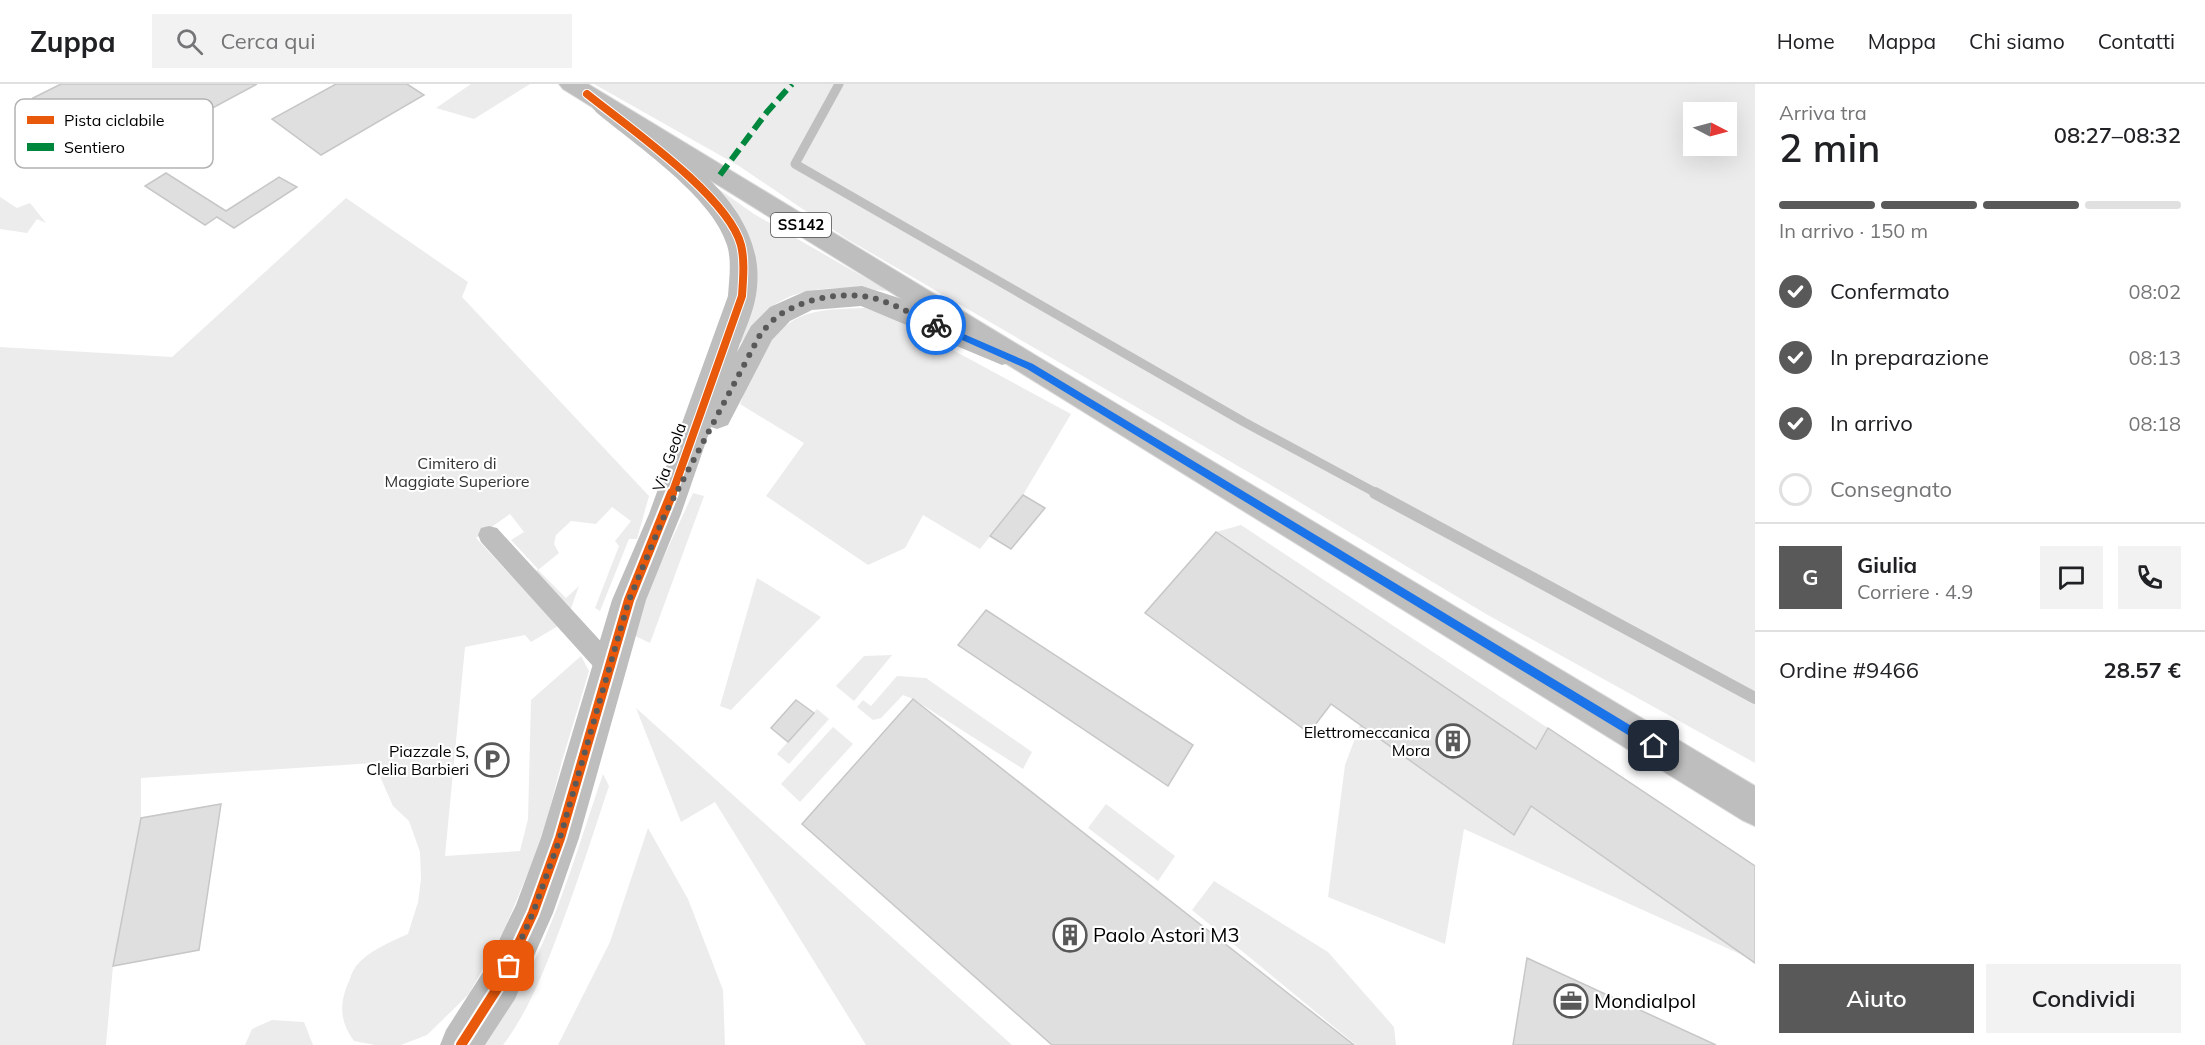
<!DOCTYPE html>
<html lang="it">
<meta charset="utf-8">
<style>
:root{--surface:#fff;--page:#f2f2f2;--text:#202124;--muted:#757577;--line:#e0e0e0;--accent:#595959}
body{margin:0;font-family:Mulish,sans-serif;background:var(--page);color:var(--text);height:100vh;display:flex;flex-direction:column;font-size:22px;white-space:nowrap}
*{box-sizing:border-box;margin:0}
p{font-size:20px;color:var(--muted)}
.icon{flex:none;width:33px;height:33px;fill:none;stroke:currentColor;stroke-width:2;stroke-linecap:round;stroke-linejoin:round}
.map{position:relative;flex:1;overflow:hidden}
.details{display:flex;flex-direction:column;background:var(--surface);width:450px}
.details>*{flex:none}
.needle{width:39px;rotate:96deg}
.buttons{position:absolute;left:1683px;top:18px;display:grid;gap:12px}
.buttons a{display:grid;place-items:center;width:54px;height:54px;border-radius:0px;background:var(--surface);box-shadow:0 6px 24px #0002;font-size:30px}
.pin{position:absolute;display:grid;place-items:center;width:51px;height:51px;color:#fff;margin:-26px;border-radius:12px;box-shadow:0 3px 9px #0006}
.courier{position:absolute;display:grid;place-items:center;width:60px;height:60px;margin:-30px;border:4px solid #1a73e8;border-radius:50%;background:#fff;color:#222;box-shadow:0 2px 8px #0007}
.head em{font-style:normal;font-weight:600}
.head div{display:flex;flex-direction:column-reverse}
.head{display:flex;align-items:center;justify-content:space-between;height:102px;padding:0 24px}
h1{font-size:39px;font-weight:600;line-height:45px}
.bar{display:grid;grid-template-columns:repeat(4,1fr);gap:9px 6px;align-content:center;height:72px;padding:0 24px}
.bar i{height:8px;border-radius:4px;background:var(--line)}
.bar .active{background:var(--accent)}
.bar p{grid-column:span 4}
.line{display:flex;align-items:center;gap:15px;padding:0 24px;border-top:2px solid var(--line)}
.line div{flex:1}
.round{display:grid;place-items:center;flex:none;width:63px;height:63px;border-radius:0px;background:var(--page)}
ol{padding:0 24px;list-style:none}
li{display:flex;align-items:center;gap:18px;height:66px}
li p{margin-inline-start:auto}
li .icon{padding:6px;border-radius:50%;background:var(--accent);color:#fff;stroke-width:4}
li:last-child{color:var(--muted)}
li i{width:33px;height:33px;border:3px solid var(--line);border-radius:50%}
.primary-button{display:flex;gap:12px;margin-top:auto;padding:12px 24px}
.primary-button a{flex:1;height:69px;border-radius:0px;background:var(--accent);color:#fff;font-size:24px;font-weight:600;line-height:69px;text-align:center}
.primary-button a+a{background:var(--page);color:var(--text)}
header{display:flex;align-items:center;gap:36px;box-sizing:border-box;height:84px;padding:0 30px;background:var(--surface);border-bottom:2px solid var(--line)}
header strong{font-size:28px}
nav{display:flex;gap:33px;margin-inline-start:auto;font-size:21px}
.search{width:420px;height:54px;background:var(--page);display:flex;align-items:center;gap:15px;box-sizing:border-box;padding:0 21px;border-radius:0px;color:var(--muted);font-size:22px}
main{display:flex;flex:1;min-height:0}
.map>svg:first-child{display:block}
</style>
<header>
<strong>Zuppa</strong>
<div class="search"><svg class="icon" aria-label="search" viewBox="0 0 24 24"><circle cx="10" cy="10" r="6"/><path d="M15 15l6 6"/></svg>Cerca qui</div>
<nav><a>Home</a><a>Mappa</a><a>Chi siamo</a><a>Contatti</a></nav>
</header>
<main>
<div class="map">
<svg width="1755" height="961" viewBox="0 0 1755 961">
<rect width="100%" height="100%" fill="#fff"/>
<g fill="#ececec" fill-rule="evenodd">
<path d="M 471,0 L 530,0 L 474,35 L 436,24 Z"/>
<path d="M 594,0 L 1755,0 L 1755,679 L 1486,530 L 1286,410 L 847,155 L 739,82 ZM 1726,28 L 1726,62 L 1694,62 L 1694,28 Z"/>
<path d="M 713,101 L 754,130 L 888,207 C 848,204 802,198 769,225 C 758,235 749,250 739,261 C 752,215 768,178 739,133 C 732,122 721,111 713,101 Z"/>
<path d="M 0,113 L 17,124 L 30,119 L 46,139 L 37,135 L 27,149 L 0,145 Z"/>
<path d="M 346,114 L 468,198 L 462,213 L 649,412 L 637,455 L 629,455 L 600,527 L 595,524 L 619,462 L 615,457 L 631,437 L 612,423 L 596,440 L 571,437 L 556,451 L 554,460 L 559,469 L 538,486 L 566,514 L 579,502 L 570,527 L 534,490 L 538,485 L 511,456 L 524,448 L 510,430 L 476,454 L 558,542 L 531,558 L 525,551 L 465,563 L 445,772 L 520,767 L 528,735 L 531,616 L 581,572 L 589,587 L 562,677 L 542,755 L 505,844 L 469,910 L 427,951 L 401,961 L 375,961 L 354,957 C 339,937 339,918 350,895 C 351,891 353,886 356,882 C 368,867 390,858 408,850 L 418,818 L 421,795 L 420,768 L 409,737 L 393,722 L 374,679 L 141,694 L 141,734 L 113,882 L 106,961 L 0,961 L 0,263 L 172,273 Z"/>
<path d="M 865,224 L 899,237 L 1071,330 L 1023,411 L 980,465 L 923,431 L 905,464 L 868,481 L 766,412 L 804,359 L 740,320 C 752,289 766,248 800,233 C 820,224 844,225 865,224 Z"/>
<path d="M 693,409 L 704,412 L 650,559 L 629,549 Z"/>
<path d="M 1241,441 L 1548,644 L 1536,665 L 1216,448 Z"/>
<path d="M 757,494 L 821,533 L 731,626 L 720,622 Z"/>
<path d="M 892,571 L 854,617 L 836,602 L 864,572 Z"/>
<path d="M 897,592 L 926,594 L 1032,668 L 1023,685 L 913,615 L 903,611 L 881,634 L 873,636 L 857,623 L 863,616 L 871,622 Z"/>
<path d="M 636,624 L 1012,961 L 866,961 L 715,718 L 681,738 Z"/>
<path d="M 817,625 L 829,635 L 789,680 L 777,670 Z"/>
<path d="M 1360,641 L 1513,751 L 1531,722 L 1749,874 L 1464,745 L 1445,860 L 1328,813 L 1345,681 Z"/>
<path d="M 833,643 L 853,660 L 800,718 L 781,700 Z"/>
<path d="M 603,690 L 609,702 C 591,756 574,810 553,863 C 540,897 525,932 503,961 L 482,961 C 544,887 572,780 603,690 Z"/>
<path d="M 1106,720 L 1175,772 L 1158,797 L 1088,744 Z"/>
<path d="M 648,744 L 688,815 L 723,906 L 725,961 L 558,961 L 610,858 Z"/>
<path d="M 1214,797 L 1328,868 L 1394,943 L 1396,961 L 1356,961 L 1192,826 Z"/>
<path d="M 272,936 L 304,938 L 313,961 L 245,961 L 252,945 Z"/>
</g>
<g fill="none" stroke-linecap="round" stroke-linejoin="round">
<path stroke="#bfbfbf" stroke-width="9" d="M 839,0 L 795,80 L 1244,338 L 1378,410"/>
<path stroke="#bfbfbf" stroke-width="12" d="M 1375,409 L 1755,614"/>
</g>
<g fill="#dfdfdf" stroke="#c7c7c7" stroke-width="1.5">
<path d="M 61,0 L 257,0 L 112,78 L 33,14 Z"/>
<path d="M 336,0 L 407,0 L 424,11 L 321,71 L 272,35 Z"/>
<path d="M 166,89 L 226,127 L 279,93 L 297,103 L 234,144 L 217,133 L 205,141 L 145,102 Z"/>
<path d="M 1023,411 L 1045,424 L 1011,465 L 990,452 Z"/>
<path d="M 1216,448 L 1536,665 L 1548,644 L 1755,782 L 1755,879 L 1531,722 L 1514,751 L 1331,620 L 1309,649 L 1145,529 Z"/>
<path d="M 986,526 L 1193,661 L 1168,702 L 958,561 Z"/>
<path d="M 913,615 L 1354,961 L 1052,961 L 802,740 Z"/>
<path d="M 796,616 L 814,629 L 788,658 L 771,644 Z"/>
<path d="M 221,720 L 199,866 L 113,882 L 141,734 Z"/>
<path d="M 1527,874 L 1716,961 L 1513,961 Z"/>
</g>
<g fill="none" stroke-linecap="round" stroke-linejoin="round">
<defs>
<path id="primary" d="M 559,0 L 588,0 L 1040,274 L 1755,702 L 1755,742 L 1742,736 L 563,5 Z"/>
</defs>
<use href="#primary" stroke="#dbdbdb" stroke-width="2"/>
<path fill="#bebebe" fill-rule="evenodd" d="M 489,442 L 497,444 L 617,575 L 621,583 L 617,591 L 609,594 L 601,591 L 481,458 L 478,451 L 481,444 Z"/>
<path fill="#bebebe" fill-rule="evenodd" d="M 604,15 L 612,18 C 673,65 771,121 756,211 C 753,230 743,250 737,268 L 751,242 L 770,223 L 806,207 L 862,202 L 902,215 L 1012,262 L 1016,270 L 1012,278 L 1002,281 L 861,222 L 812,226 L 790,237 L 772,256 L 728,341 L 717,345 L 711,343 L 681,430 L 646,516 L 579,754 L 553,829 L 515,915 L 485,961 L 440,961 L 446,946 L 485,885 L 516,821 L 541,754 L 612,516 L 649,430 L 728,212 C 729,196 732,177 727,161 C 712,112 635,61 596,28 L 592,23 L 596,18 Z"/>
<use href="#primary" fill="#bebebe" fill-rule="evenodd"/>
<path stroke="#00873e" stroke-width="6" stroke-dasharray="13 6" stroke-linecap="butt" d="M 720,91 L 767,28 L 792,0"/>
<defs>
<path id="cycleway-far1" d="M 587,10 C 628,43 728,112 741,161 C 745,178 743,195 742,212 L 672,410"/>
<path id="cycleway" d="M 461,961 L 500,900 L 533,829 L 560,754 L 629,516 L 672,409"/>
</defs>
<use href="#cycleway-far1" stroke="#fff" stroke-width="10"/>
<use href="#cycleway" stroke="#fff" stroke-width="14"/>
<use href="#cycleway-far1" stroke="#e8590c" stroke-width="8"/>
<use href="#cycleway" stroke="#e8590c" stroke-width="10"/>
</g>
<path fill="#1a73e8" d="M 936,238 L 1033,280 L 1658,658 L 1658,665 L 1651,665 L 1027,285 L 933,243 L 933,239 Z"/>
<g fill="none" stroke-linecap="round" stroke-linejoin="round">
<path stroke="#595959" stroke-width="6" stroke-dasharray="0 10.8" d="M 509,882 L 533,829 L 560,754 L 629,516 L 665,430 L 761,249 C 767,243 774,234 781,230 C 803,216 835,209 862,212 C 887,215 913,231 936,241"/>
</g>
<defs>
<symbol id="building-ring" viewBox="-11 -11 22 22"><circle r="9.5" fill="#fff" stroke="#595959" stroke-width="1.5"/><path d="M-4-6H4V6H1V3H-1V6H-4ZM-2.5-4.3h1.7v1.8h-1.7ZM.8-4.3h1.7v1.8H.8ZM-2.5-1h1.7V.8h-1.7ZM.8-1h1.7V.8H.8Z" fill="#595959"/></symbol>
<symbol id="parking-ring" viewBox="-11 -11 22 22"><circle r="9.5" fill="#fff" stroke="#595959" stroke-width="1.5"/><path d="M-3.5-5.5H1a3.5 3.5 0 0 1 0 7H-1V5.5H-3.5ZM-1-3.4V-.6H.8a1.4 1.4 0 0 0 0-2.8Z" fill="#595959"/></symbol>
<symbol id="office-ring" viewBox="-11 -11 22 22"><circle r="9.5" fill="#fff" stroke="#595959" stroke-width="1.5"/><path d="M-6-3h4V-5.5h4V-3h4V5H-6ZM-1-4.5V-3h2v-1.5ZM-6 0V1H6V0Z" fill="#595959"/></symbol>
</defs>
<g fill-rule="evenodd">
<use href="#building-ring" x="1434" y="638" width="38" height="38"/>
<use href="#parking-ring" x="473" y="657" width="38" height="38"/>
<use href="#building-ring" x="1051" y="832" width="38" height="38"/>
<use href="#office-ring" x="1552" y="898" width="38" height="38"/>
</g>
<g text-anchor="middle" stroke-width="4.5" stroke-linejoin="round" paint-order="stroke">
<rect fill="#fff" stroke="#4c4c4c" stroke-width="1.5" x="771" y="129" width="60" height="24" rx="4.5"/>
<g font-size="15" font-weight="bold" fill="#000">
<text x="801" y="146">SS142</text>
</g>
<g font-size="16" fill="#000" stroke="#fff">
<text transform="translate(669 373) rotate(-71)" y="6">Via Geola</text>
</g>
<g font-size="16" fill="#333" stroke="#fff">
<text x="457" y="385">Cimitero di<tspan x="457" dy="18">Maggiate Superiore</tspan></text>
</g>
<g font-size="16" fill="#000" stroke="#fff" text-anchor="end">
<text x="1430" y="654">Elettromeccanica<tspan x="1430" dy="18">Mora</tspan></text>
<text x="469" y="673">Piazzale S,<tspan x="469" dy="18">Clelia Barbieri</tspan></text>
</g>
<g font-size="20" fill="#000" stroke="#fff" text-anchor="start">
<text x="1093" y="858">Paolo Astori M3</text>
<text x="1594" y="924">Mondialpol</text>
</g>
</g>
<rect x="15" y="15" width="198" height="69" rx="9" fill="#fff" stroke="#b2b2b2" stroke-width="1.5"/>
<rect x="27" y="32" width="27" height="8" fill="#e8590c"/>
<rect x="27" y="59" width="27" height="8" fill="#00873e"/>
<g font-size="16" fill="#000">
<text x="64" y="42">Pista ciclabile</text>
<text x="64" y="69">Sentiero</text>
</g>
</svg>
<div class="buttons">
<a><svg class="needle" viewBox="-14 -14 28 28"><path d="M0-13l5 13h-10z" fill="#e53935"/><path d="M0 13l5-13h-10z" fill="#757577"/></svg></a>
</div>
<div class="pin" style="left:509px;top:882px;background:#ea580c"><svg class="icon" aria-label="bag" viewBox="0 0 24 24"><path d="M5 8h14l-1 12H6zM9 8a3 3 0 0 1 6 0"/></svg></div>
<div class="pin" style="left:1654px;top:662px;background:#1f2937"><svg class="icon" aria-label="home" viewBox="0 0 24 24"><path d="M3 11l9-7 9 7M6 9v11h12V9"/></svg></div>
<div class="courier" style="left:936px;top:241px"><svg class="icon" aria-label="bike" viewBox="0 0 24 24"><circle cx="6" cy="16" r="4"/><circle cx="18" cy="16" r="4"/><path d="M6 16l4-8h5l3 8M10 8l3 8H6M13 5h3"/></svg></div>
</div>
<section class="details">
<div class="head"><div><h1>2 min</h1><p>Arriva tra</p></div><em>08:27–08:32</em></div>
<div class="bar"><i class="active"></i><i class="active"></i><i class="active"></i><i></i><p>In arrivo · 150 m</p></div>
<ol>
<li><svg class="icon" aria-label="check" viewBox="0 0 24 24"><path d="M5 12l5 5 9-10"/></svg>Confermato<p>08:02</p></li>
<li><svg class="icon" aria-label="check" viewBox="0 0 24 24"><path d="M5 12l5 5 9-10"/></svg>In preparazione<p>08:13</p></li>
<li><svg class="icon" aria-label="check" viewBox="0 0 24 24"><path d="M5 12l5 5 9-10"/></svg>In arrivo<p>08:18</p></li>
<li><i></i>Consegnato</li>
</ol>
<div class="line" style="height:108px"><b class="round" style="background:var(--accent);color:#fff">G</b><div><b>Giulia</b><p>Corriere · 4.9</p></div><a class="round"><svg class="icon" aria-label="chat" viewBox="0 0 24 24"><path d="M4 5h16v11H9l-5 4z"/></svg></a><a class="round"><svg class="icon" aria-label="phone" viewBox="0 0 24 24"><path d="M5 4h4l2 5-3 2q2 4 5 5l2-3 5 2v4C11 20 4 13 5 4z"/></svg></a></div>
<div class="line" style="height:78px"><div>Ordine #9466</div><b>28.57 €</b></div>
<div class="primary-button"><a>Aiuto</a><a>Condividi</a></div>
</section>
</main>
